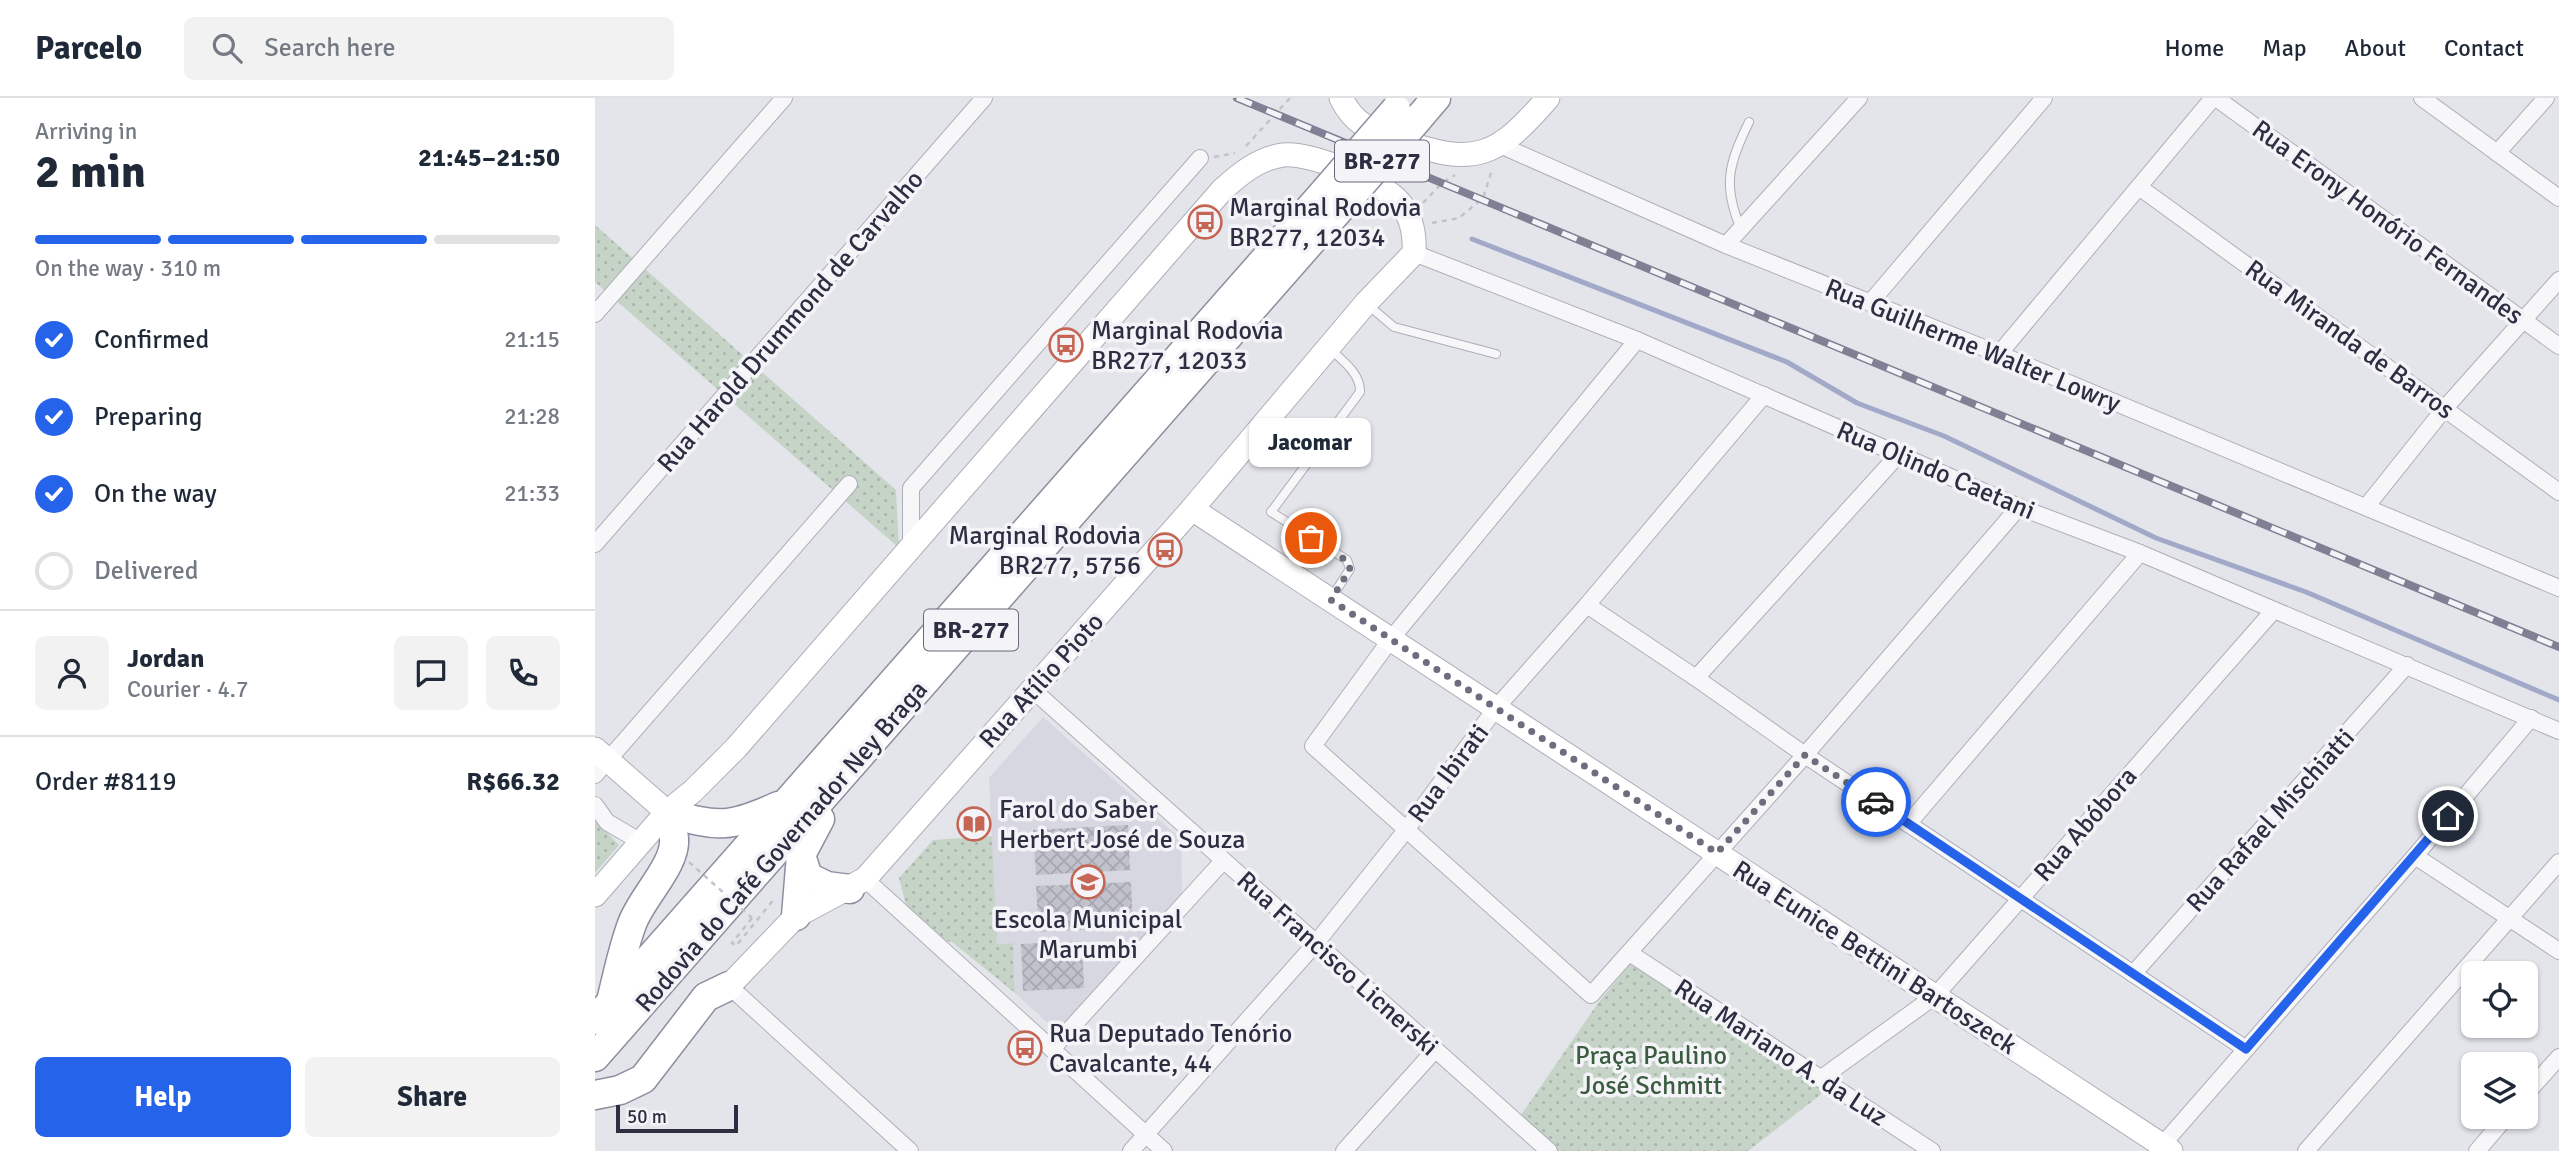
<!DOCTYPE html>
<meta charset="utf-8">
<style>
:root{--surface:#fff;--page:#f2f2f3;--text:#1f2937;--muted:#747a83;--line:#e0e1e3;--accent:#2563eb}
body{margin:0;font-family:Signika,sans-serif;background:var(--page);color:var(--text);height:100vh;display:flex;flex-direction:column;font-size:26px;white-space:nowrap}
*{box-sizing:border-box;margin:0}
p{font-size:23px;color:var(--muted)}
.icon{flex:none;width:38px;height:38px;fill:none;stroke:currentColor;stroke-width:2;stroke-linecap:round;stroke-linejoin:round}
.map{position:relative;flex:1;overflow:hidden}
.panel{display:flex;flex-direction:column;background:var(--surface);width:595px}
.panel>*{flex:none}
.tools{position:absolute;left:1866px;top:863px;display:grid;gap:14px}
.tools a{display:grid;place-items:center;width:77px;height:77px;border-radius:10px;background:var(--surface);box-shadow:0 2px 5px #0004;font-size:35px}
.scale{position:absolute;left:21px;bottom:18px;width:122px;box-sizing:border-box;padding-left:7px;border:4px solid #2d2e42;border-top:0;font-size:19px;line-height:24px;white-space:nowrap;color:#2d2e42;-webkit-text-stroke:5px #f4f4f8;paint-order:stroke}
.pin{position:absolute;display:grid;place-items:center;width:60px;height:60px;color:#fff;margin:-30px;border:4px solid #fff;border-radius:50%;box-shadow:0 2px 7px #0007}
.courier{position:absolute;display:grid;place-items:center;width:70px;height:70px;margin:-35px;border:5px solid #2563eb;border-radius:50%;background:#fff;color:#222;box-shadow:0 2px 9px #0007}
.bubble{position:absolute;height:49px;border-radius:10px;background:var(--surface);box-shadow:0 2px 5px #0004;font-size:23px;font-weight:700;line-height:49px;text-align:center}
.summary em{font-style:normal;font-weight:700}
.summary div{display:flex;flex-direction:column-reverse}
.summary{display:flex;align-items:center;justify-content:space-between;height:119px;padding:0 35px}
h1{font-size:46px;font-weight:700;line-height:52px}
.bar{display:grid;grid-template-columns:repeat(4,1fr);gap:10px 7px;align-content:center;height:84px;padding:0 35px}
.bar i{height:9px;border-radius:5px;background:var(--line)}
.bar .on{background:var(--accent)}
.bar p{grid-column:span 4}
.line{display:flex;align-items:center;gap:18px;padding:0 35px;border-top:2px solid var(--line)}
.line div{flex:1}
.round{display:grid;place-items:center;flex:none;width:74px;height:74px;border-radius:10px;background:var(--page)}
ol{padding:0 35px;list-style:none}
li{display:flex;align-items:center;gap:21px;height:77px}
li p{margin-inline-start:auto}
li .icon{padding:7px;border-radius:50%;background:var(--accent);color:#fff;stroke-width:4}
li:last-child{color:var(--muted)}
li i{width:38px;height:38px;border:4px solid var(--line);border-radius:50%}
.action{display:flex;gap:14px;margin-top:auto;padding:14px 35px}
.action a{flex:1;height:80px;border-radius:10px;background:var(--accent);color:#fff;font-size:28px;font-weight:700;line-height:80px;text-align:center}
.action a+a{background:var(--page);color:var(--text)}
header{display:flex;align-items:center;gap:42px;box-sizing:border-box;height:98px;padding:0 35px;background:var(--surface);border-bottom:2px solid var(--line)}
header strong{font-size:33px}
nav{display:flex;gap:38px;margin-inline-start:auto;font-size:24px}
.search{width:490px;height:63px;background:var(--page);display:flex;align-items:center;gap:18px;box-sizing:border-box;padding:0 24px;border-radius:10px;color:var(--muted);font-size:26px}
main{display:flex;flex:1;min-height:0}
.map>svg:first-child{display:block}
</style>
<header>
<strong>Parcelo</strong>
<div class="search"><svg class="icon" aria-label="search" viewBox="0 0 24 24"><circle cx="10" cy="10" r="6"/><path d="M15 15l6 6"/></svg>Search here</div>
<nav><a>Home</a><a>Map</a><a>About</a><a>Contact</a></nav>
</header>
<main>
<section class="panel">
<div class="summary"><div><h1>2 min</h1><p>Arriving in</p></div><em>21:45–21:50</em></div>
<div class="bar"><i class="on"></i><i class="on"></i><i class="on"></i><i></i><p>On the way · 310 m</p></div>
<ol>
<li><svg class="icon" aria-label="check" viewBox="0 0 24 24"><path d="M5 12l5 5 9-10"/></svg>Confirmed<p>21:15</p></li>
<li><svg class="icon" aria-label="check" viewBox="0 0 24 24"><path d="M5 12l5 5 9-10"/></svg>Preparing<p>21:28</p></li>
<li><svg class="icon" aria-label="check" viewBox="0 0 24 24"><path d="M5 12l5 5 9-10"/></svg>On the way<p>21:33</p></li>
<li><i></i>Delivered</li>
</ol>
<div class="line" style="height:126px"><a class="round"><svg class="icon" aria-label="person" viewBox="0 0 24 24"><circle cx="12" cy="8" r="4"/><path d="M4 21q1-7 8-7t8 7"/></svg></a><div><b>Jordan</b><p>Courier · 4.7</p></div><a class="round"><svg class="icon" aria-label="chat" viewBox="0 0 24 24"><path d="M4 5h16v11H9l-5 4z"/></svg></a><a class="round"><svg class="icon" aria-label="phone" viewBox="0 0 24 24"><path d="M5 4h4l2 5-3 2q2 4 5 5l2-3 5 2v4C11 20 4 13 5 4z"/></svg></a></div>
<div class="line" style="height:91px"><div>Order #8119</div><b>R$66.32</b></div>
<div class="action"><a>Help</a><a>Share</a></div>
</section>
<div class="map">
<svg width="1964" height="1053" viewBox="0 0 1964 1053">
<defs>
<pattern id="park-dots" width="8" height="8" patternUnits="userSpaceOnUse" patternTransform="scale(1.75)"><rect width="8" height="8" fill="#c6d4c7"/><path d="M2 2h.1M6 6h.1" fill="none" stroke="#aab6ac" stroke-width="1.8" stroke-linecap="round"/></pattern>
<pattern id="building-cross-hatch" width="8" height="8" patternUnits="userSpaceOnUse" patternTransform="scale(1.75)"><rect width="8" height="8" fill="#c2c2cd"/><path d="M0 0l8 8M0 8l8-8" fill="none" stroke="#a7a7b1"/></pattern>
</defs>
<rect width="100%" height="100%" fill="#e4e5eb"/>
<path fill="#d6d7e0" d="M 448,619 L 586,741 L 587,795 L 468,928 L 456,928 L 420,895 L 418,845 L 402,846 L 394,680 Z"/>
<g fill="url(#park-dots)">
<path d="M 0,127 L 301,392 L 304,450 L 0,184 Z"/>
<path d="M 0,722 L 24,747 L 0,775 Z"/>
<path d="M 397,738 L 402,846 L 418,845 L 420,895 L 357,844 L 351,843 L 311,807 L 304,780 L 338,742 Z"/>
<path d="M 1036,865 L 1233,991 L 1153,1053 L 963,1053 L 924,1020 L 1003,905 Z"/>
</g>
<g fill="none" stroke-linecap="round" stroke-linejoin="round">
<path stroke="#a2a9c8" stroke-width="5" d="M 877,141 L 1192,264 L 1262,305 L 1349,338 L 1561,440 L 1711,494 L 1964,602"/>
</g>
<g fill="url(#building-cross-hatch)">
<path d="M 370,711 L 374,714 L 390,713 L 391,721 L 387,731 L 380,736 L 370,737 L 368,722 L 364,715 Z"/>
<path d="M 533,727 L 535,772 L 441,777 L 438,732 Z"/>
<path d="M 536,784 L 538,829 L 444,834 L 441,788 Z"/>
<path d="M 487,843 L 489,890 L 428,893 L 426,846 Z"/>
</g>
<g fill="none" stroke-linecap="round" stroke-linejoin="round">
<defs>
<g id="lane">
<path d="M 1146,131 C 1127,87 1134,65 1154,24"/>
<path d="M 773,207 L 799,229 L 901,256"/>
<path d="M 735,251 C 747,262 766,276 765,294 L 676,414 L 752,462 L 755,471 L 737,499"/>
</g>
<g id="street">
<path d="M 1621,0 L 1964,248"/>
<path d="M 1827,0 L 1964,100"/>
<path d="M 905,47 L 1131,147 L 1404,256 L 1964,490"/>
<path d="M 1902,55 L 1951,0"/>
<path d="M 1544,89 L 1964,394"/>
<path d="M 1131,147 L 1264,0"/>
<path d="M 819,155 L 1042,242 L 1424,409 L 1545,455 L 1964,633"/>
<path d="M 1275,205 L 1449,0"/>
<path d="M 0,216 L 189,0"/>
<path d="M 1042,242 L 796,541 L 718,648 L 996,897 L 1210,657 L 1424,409"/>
<path d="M 1404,256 L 1618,0"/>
<path d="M 1771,409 L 1850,310 L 1964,182"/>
<path d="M 0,446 L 389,0"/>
<path d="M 316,448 L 316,390 L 605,60"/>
<path d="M 992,507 L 1101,580 L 1210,657 L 1651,951"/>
<path d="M 1101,580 L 1304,356"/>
<path d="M 438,592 L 954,1053"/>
<path d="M 0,677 L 254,386"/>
<path d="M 0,707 L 12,724 L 46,744"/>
<path d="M 1313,726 L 1545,455"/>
<path d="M 1820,758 L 1964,853"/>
<path d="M 270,781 L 569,1053"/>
<path d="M 1036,856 L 1337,1053"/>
<path d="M 1538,876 L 1812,567"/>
<path d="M 134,888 L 315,1053"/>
<path d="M 457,951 L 628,763"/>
<path d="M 1225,981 L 1340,898 L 1679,512"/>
<path d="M 1930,997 L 1964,959"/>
<path d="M 536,1053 L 721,845 L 811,732 L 901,610 L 992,507 L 1169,297"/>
<path d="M 749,1053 L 840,952"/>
<path d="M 1562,1053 L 1820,758 L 1936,620"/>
<path d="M 1711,1053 L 1964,764"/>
<path d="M 1882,1053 L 1912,1018"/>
</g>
<g id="secondary">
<path d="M 746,0 C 760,28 776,32 804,42 C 880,69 901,60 953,0"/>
<path d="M 597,411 L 1576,1053"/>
<path d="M 0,651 L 72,714"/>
<path d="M 0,797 L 72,714 L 98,693 L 141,650 L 628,91 C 645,76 664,60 688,57 C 715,54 787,83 805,105 C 817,119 820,137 819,155 L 771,205 L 597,411 L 270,781 L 201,818 L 134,888"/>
</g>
<g id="highway">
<path d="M 823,21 L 841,0"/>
<path d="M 72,714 C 122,730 135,730 183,708"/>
<path d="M 206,757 L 213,779 L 232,788 L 255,791"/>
<path d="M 201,818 L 206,757 L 225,721"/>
<path d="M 17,899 C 23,875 28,850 37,826 C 46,800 82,766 79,740 C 78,732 74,723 72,714"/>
<path d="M 0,922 L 730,93"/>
<path d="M 0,959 L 751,104"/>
<path d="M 0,997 L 25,992 L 48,981 L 111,899 L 134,888"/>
</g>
</defs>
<use href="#lane" stroke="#adaeb8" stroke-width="10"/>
<use href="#street" stroke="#adaeb8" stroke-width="18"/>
<use href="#secondary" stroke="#adaeb8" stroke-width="25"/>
<use href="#highway" stroke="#8c8ea0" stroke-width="31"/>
<g stroke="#c2c3c9" stroke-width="2.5" stroke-dasharray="5 5" stroke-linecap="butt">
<path d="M 651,48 L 695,0"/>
<path d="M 619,59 L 640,55"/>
<path d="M 828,105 L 848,84 L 860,77"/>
<path d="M 837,125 L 864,120 L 888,100 L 897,72"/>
<path d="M 157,820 L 137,845 L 141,848 L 180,800"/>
</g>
<use href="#lane" stroke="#f7f7f9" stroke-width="8"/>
<use href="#street" stroke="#f7f7f9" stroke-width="16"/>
<use href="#secondary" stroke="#fff" stroke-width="23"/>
<use href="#highway" stroke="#fff" stroke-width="28"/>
<defs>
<path id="rail" d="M 642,0 L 1964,549"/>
</defs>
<use href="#rail" stroke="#7f8093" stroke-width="8"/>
<use href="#rail" stroke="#f4f4f8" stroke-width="5" stroke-dasharray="16" stroke-linecap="butt"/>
<defs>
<g id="highway-bridge">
<path d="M 730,93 L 801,11"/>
<path d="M 751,104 L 823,21"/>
</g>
</defs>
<use href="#highway-bridge" stroke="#8c8ea0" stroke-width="31" stroke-linecap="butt"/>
<path stroke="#c2c3c9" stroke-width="2.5" stroke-dasharray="5 5" stroke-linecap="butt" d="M 94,764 L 157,820"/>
<use href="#highway-bridge" stroke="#fff" stroke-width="28"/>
</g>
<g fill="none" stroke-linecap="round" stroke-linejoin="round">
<path stroke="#6d6e7d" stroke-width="7" stroke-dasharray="0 12.6" d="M 716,440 L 752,463 L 755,471 L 736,502 L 1122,755 L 1210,657 L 1281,704"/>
<path stroke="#2563eb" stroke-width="9" d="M 1281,704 L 1651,951 L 1853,718"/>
</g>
<defs>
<symbol id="bus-ring" viewBox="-11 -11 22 22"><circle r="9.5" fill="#f4f4f8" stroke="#c56554" stroke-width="1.5"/><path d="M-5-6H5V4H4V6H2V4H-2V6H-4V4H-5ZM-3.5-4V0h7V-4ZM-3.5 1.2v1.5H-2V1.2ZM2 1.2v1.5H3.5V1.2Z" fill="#c56554"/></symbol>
<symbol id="library-ring" viewBox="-11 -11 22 22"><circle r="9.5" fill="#f4f4f8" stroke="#c56554" stroke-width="1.5"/><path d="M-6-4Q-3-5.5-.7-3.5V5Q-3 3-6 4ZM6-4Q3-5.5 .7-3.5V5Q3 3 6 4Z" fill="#c56554"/></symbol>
<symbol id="school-ring" viewBox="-11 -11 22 22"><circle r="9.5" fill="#f4f4f8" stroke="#c56554" stroke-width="1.5"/><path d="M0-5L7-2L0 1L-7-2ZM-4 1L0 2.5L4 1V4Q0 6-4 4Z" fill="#c56554"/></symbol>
</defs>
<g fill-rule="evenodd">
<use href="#bus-ring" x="591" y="105" width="38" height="38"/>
<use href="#bus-ring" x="452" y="228" width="38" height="38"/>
<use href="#bus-ring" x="551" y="433" width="38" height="38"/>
<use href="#library-ring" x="360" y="707" width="38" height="38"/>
<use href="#school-ring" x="474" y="765" width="38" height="38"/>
<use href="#bus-ring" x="411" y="931" width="38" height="38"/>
</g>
<g text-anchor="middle" stroke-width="7" stroke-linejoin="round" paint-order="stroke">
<g fill="#f4f4f8" stroke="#696979" stroke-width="2">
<rect x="740" y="42.5" width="94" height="41" rx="5"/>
<rect x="329" y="511.5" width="94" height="41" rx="5"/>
</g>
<g font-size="24" font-weight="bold" fill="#2d2e42">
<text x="787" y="71">BR-277</text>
<text x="376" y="540">BR-277</text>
</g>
<g font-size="26" fill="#2d2e42" stroke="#f4f4f8" text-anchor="start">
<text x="634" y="118">Marginal Rodovia<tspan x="634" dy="30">BR277, 12034</tspan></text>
<text x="496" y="241">Marginal Rodovia<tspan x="496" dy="30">BR277, 12033</tspan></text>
<text x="546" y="446" text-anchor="end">Marginal Rodovia<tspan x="546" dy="30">BR277, 5756</tspan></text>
<text x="404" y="720">Farol do Saber<tspan x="404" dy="30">Herbert José de Souza</tspan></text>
<text x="493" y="830" text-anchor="middle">Escola Municipal<tspan x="493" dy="30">Marumbi</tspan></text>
<text x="454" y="944">Rua Deputado Tenório<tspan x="454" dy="30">Cavalcante, 44</tspan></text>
</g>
<g font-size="26" fill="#2d2e42" stroke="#f4f4f8">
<text transform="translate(1793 124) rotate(36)" y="9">Rua Erony Honório Fernandes</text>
<text transform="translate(195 223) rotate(-49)" y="9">Rua Harold Drummond de Carvalho</text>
<text transform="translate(1755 241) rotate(36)" y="9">Rua Miranda de Barros</text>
<text transform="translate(1378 247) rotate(22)" y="9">Rua Guilherme Walter Lowry</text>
<text transform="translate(1341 372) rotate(23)" y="9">Rua Olindo Caetani</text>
<text transform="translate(446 582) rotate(-48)" y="9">Rua Atílio Pioto</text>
<text transform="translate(853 675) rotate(-53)" y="9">Rua Ibirati</text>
<text transform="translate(1675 722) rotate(-48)" y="9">Rua Rafael Mischiatti</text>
<text transform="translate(1490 726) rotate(-49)" y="9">Rua Abóbora</text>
<text transform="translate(186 748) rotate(-49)" y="9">Rodovia do Café Governador Ney Braga</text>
<text transform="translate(1280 859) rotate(33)" y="9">Rua Eunice Bettini Bartoszeck</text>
<text transform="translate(743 865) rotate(42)" y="9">Rua Francisco Licnerski</text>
<text transform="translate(1186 954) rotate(33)" y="9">Rua Mariano A. da Luz</text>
</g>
<g font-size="26" fill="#3b5d3f" stroke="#f4f4f8">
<text x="1056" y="966">Praça Paulino<tspan x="1056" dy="30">José Schmitt</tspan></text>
</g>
</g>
</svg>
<div class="tools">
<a><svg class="icon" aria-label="locate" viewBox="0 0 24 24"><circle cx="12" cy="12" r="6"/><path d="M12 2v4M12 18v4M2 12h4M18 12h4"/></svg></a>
<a><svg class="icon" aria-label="layers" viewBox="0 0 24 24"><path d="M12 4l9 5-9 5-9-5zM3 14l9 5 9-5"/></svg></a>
</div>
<div class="scale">50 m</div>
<div class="pin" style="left:716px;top:440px;background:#ea580c"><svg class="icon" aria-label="bag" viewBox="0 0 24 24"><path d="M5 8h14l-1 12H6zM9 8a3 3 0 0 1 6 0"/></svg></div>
<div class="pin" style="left:1853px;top:718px;background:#1f2937"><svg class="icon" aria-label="home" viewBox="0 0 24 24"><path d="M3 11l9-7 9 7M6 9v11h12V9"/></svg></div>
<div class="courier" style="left:1281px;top:704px"><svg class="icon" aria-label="car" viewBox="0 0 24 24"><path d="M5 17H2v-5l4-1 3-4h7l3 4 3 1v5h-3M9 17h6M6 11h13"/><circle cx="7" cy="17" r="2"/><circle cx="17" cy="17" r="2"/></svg></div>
<div class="bubble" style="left:654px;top:320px;width:122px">Jacomar</div>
</div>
</main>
